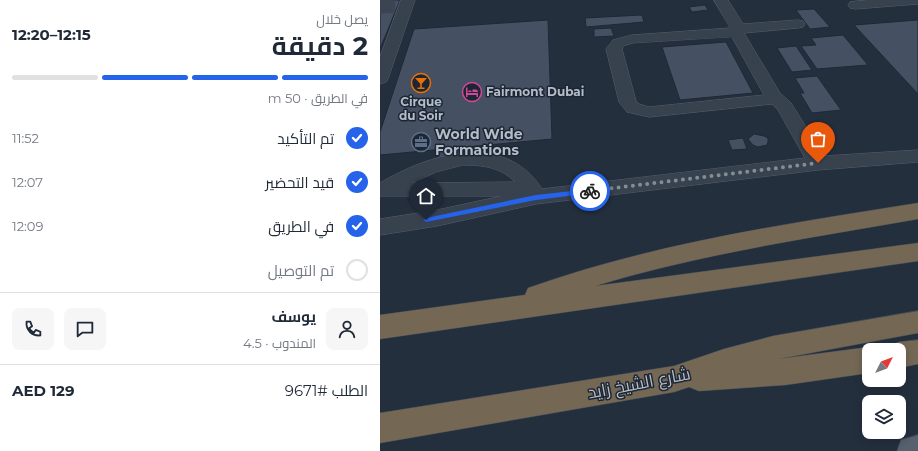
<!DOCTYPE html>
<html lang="ar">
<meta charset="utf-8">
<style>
:root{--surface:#fff;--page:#f6f6f7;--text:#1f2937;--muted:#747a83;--line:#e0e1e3;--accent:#2563eb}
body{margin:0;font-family:Montserrat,Cairo,sans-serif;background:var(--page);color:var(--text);direction:rtl;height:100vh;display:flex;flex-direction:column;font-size:15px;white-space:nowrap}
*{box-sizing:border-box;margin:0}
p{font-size:13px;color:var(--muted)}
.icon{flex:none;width:22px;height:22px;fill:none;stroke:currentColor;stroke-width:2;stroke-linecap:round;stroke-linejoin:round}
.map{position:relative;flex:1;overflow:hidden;direction:ltr}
.side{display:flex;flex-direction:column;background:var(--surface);width:380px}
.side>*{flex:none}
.needle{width:26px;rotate:48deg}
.tools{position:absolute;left:482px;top:343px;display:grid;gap:8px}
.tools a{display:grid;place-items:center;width:44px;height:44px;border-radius:8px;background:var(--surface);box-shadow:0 2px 10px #0003;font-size:20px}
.pin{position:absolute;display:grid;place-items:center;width:34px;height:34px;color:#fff;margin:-41px -17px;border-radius:50% 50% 50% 0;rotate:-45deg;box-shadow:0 0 4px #0007}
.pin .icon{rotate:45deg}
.courier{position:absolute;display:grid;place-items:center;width:40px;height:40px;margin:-20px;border:3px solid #2563eb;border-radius:50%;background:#fff;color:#222;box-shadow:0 1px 5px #0007}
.headline em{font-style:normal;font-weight:700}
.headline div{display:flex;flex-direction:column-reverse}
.headline{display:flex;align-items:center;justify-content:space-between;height:68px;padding:0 12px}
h1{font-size:26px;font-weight:700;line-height:30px}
.bar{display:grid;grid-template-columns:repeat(4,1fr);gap:6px 4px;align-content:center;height:48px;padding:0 12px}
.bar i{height:5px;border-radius:3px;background:var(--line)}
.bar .active{background:var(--accent)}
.bar p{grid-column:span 4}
.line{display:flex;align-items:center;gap:10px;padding:0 12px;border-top:1px solid var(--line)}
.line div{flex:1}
.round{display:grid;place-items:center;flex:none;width:42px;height:42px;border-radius:8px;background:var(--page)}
ol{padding:0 12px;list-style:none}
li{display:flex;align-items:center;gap:12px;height:44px}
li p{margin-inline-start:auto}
li .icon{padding:4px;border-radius:50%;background:var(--accent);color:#fff;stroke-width:4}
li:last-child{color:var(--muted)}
li i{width:22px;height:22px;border:2px solid var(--line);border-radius:50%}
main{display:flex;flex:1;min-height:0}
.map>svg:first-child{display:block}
</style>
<main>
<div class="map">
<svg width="538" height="451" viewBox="0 0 538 451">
<rect width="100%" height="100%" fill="#242f3e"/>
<path fill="#394c67" d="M 98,148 L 102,151 L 102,155 L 56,167 L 60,151 Z"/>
<g fill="#455162" stroke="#1f2835">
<path d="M 0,0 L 20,0 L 0,49 Z"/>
<path d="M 325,5 L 328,10 L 312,12 L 309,7 Z"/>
<path d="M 434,9 L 450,27 L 430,29 L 416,10 Z"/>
<path d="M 262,15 L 264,22 L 206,27 L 205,18 Z"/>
<path d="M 168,20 L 172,139 L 0,155 L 0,132 L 34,29 Z"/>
<path d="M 538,20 L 538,94 L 474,25 Z"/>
<path d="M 231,28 L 234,36 L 214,37 L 214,29 Z"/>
<path d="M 463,35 L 488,65 L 437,69 L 421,46 L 436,45 L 431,38 Z"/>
<path d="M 346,42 L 373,93 L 300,100 L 282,47 Z"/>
<path d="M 416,46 L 432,70 L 412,72 L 397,48 Z"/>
<path d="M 437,76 L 461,110 L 432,113 L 420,93 L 424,93 L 415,78 Z"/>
<path d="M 374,134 L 384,136 L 388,138 L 388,142 L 387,145 L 378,147 L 373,145 L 368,139 Z"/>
<path d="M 363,138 L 367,149 L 352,150 L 348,140 Z"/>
</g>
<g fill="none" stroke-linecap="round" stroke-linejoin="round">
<path stroke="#3a4453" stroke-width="15" stroke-dasharray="15 8" stroke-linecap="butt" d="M 0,6 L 18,5"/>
<defs>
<g id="minor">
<path d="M 21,0 L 35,0 L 8,79 L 6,82 L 0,84 L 0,57 Z"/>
<path d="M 334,0 L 348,0 L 363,24 L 418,20 L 423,21 L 425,24 L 423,27 L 418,28 L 364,33 L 400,93 L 411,103 L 444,156 L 538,150 L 538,162 L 438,170 L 156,204 L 57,226 L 0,235 L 0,219 L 57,210 L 122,196 L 0,196 L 0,183 C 49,154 124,130 162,189 L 425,158 L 398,110 L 392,104 L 269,117 L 247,112 L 239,102 L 226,49 L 233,40 L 252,35 L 350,28 ZM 352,37 L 384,95 L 269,107 L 259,104 L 256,101 L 242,49 L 243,46 L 253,43 ZM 83,165 C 102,165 121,167 135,182 L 32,183 L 56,172 Z"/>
<path d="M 488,0 L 538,0 L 538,4 L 475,9 L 470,8 L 468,5 L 470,2 Z"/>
</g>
<path id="major" d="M 538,435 L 538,451 L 517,451 L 521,440 Z"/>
<g id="highway">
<path d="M 538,203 L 538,219 C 429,238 320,254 215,286 L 538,243 L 538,261 L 0,339 L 0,315 L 145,295 L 148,288 C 275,243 406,224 538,203 Z"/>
<path d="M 538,311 L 538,333 L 398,359 L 489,347 L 496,350 L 489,350 L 489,373 L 405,385 L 319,391 L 309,387 L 294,392 L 0,443 L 0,413 L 294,366 L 344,349 L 393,336 Z"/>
<path d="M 538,340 L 538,364 L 519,368 L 519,350 L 508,350 L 509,346 L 519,342 Z"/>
</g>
</defs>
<use href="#minor" stroke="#565f6c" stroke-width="1"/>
<use href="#major" stroke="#414a57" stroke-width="1"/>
<use href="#highway" stroke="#434c59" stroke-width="1"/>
<use href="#minor" fill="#38414e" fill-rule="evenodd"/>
<use href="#major" fill="#56606e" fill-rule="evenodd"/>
<use href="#highway" fill="#746855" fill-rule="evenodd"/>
</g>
<path fill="#2563eb" d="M 210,189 L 212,190 L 212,193 L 156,200 L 46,222 L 43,220 L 46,218 L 156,195 Z"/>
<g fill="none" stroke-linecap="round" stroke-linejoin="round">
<path stroke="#828b98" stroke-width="4" stroke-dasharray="0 7.2" d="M 210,191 L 438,163"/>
</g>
<defs>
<symbol id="bar-ring" viewBox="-11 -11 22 22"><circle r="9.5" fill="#1d2633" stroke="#e8710a" stroke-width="1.5"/><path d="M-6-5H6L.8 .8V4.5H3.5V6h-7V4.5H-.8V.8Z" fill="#e8710a"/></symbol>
<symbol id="hotel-ring" viewBox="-11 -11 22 22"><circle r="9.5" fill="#1d2633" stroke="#d1479c" stroke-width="1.5"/><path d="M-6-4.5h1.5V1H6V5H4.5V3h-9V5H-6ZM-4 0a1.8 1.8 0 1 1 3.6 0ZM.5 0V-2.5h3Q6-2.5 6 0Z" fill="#d1479c"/></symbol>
<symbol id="office-ring" viewBox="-11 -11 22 22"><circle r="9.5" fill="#1d2633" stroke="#5c6f8a" stroke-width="1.5"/><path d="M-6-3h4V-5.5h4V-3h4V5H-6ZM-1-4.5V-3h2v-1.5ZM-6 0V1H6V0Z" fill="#5c6f8a"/></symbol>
</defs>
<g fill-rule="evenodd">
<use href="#bar-ring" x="30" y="72" width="22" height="22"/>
<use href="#hotel-ring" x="81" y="81" width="22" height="22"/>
<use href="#office-ring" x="30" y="131" width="22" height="22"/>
</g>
<g text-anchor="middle" stroke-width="3" stroke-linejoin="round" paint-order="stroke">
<g font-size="12" font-weight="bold" fill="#b4bcc9" stroke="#1d2633" text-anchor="start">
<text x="106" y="96">Fairmont Dubai</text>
<text x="41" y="106" text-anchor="middle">Cirque<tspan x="41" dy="14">du Soir</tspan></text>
</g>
<g font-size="14" font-weight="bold" fill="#b4bcc9" stroke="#1d2633" text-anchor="start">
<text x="55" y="139">World Wide<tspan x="55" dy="16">Formations</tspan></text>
</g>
<g font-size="17" fill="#b4bcc9" stroke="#1d2633">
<text transform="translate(259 383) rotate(-11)" y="6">شارع الشيخ زايد</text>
</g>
</g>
</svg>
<div class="tools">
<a><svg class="needle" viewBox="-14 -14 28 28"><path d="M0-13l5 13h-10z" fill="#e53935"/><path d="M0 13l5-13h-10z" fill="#747a83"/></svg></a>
<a><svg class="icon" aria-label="layers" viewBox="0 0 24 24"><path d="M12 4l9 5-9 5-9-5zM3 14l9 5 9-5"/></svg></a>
</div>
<div class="pin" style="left:438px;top:163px;background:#ea580c"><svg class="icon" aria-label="bag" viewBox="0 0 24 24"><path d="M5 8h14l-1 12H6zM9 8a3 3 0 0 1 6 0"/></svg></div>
<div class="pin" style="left:46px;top:220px;background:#1f2937"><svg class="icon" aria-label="home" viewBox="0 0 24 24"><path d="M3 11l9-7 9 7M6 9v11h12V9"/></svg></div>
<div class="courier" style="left:210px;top:191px"><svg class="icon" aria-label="bike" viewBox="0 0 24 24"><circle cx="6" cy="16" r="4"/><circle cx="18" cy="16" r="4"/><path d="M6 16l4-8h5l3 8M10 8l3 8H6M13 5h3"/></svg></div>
</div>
<section class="side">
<div class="headline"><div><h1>2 دقيقة</h1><p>يصل خلال</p></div><em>12:15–12:20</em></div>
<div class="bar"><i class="active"></i><i class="active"></i><i class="active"></i><i></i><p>في الطريق · 50 m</p></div>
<ol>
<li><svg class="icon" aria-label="check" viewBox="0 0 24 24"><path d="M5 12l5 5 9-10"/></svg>تم التأكيد<p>11:52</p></li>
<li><svg class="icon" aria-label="check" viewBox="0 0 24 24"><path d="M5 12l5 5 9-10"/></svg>قيد التحضير<p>12:07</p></li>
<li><svg class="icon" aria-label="check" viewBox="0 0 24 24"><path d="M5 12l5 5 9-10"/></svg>في الطريق<p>12:09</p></li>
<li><i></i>تم التوصيل</li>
</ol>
<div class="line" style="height:72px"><a class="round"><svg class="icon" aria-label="person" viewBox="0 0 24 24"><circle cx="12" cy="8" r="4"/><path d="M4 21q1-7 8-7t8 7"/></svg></a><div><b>يوسف</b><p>المندوب · 4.5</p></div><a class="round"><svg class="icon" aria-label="chat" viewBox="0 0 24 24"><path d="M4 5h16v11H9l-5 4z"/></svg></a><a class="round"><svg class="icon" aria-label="phone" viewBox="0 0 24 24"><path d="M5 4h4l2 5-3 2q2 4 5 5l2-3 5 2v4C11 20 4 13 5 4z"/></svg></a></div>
<div class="line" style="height:52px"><div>الطلب #9671</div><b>AED 129</b></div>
</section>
</main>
